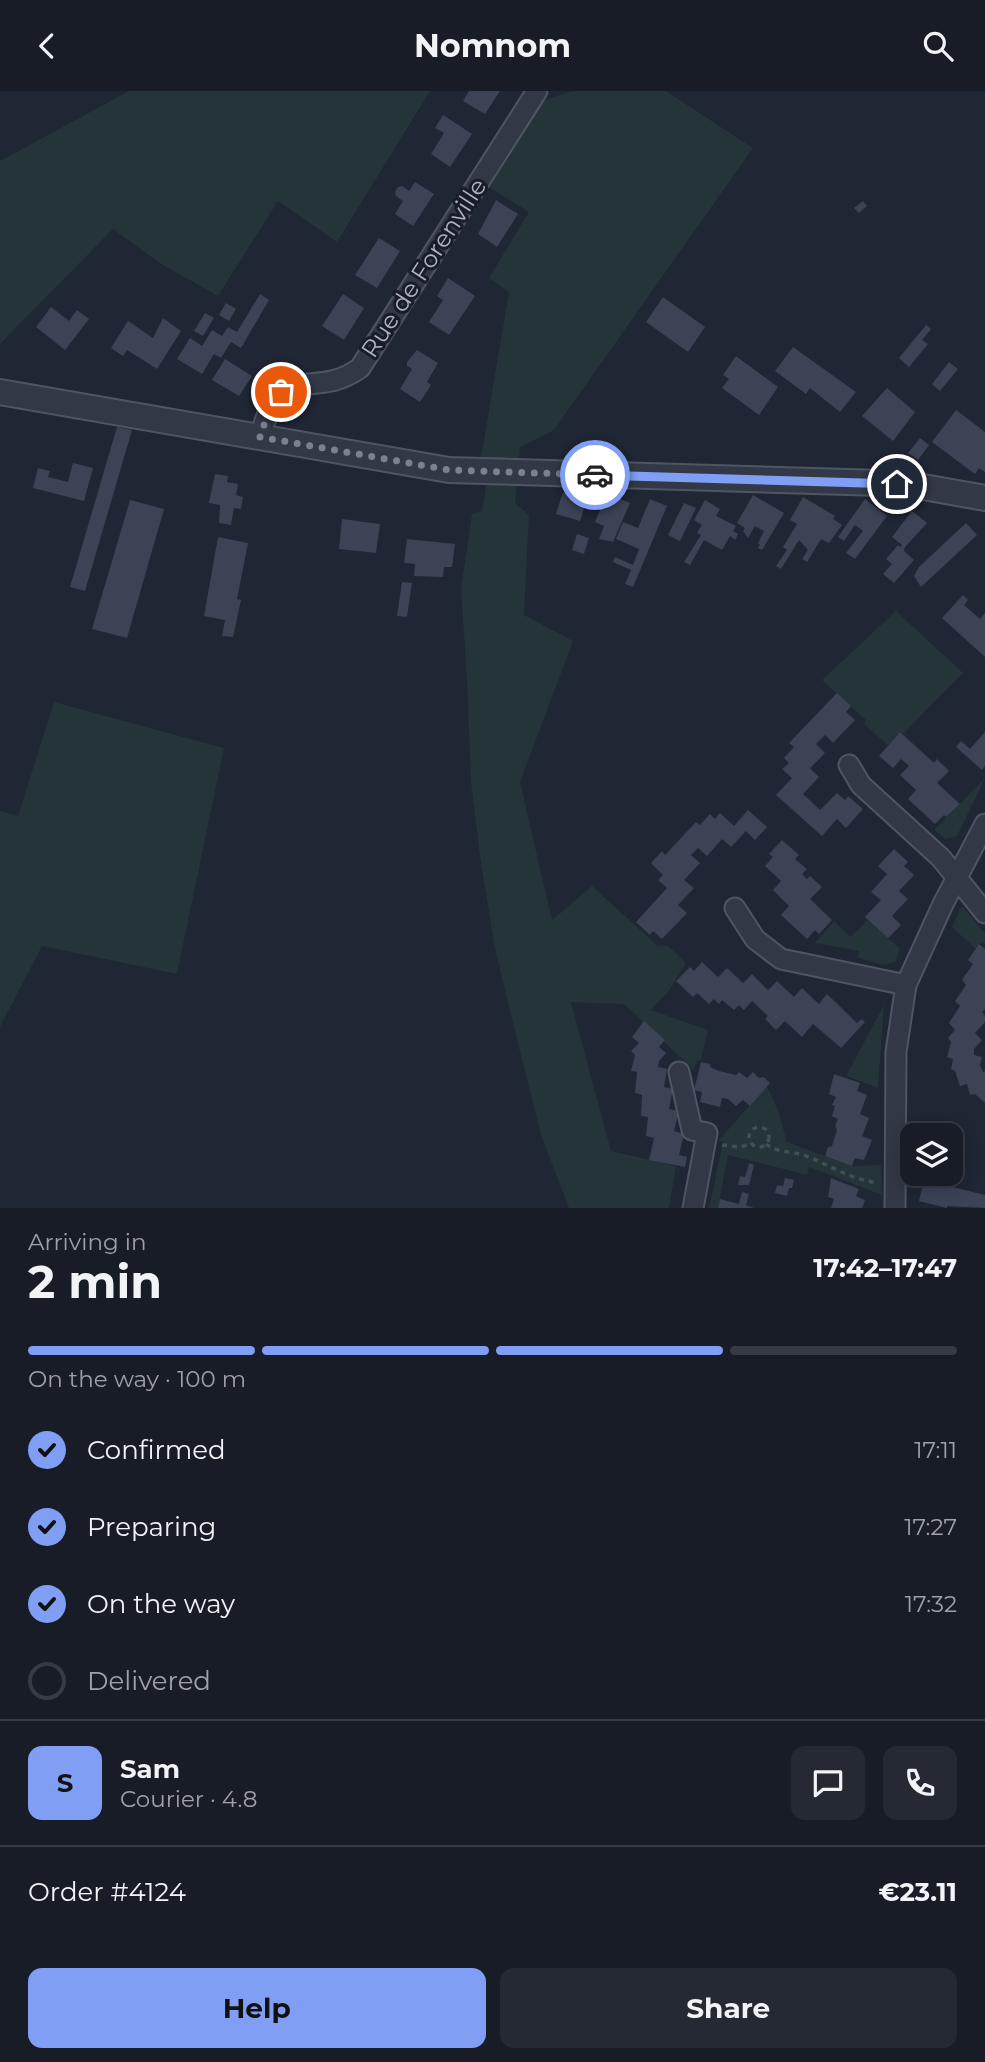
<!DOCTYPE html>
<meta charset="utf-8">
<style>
:root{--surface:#171c27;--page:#242933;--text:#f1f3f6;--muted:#9ea1a7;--line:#363a44;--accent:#7f9ef4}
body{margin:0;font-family:Montserrat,sans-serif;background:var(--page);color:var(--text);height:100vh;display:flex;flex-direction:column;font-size:26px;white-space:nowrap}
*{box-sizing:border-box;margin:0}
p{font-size:23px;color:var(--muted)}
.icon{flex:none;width:38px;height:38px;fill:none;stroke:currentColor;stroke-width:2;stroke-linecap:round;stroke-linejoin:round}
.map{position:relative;height:1117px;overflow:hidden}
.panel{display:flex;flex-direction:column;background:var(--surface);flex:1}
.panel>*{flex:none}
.fabs{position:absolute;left:900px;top:1032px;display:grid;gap:14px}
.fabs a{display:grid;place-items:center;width:63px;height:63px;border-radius:14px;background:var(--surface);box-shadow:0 4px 18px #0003,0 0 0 2px var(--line);font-size:35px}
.pin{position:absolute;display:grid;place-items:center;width:60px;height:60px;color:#fff;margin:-30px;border:4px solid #fff;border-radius:50%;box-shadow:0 2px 7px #0007}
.courier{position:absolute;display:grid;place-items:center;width:70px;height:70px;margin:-35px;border:5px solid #7f9ef4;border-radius:50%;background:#fff;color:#222;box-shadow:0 2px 9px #0007}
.overview em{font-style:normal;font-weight:700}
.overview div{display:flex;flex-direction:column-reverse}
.overview{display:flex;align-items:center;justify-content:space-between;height:119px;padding:0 28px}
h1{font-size:46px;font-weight:700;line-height:52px}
.bar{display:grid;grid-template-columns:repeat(4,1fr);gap:10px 7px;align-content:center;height:84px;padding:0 28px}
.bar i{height:9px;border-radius:5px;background:var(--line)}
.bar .active{background:var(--accent)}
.bar p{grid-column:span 4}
.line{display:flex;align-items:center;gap:18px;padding:0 28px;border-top:2px solid var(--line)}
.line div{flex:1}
.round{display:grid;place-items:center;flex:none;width:74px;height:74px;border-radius:14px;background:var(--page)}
ol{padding:0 28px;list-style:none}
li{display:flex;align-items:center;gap:21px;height:77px}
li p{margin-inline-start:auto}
li .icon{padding:7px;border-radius:50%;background:var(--accent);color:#111;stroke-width:4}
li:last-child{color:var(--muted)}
li i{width:38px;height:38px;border:4px solid var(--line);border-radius:50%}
.cta{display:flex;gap:14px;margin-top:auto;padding:14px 28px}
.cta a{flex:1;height:80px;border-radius:14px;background:var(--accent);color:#111;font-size:28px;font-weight:700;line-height:80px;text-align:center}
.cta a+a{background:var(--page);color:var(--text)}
header{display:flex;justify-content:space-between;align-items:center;height:91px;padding:0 28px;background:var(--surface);font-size:32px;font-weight:700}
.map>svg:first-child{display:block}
</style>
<header><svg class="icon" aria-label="back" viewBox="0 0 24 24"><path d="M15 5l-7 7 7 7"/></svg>Nomnom<svg class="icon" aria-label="search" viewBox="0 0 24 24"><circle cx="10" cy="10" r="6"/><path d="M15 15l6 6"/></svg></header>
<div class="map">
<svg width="985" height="1117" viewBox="0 0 985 1117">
<rect width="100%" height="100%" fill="#1f2634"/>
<g fill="#243438">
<path d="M 129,0 L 430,0 L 337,151 L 278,110 L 218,205 L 161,173 L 113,138 L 0,253 L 0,70 Z"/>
<path d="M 571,0 L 666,0 L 753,57 L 554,339 L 520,356 L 515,412 L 529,424 L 524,524 L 573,550 L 520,691 L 552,829 L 592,795 L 658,855 L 668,855 L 686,872 L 669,900 L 651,919 L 708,939 L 701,969 L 696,970 L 694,979 L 624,913 L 571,911 L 611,1060 L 676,1075 L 669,1117 L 569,1117 L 541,1044 L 517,949 L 494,853 L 480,765 L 471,691 L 467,589 L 461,498 L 472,423 L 482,420 L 490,371 L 480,373 L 509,201 L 489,187 L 529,121 L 487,95 L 542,10 Z"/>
<path d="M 896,520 L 963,582 L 903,643 L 900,641 L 888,654 L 864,633 L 866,629 L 822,589 Z"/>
<path d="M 54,611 L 224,657 L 177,883 L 42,855 L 0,936 L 0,720 L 18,725 Z"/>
<path d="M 985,687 L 957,745 L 945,748 L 934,739 Z"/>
<path d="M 962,815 L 985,842 L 985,852 L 979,853 L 976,858 L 952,836 Z"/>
<path d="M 868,829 L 900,858 L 895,871 L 883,874 L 858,867 L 859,860 L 815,852 L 834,830 L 850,846 Z"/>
<path d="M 884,914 L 878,997 L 846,985 Z"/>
<path d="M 767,995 L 779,1022 L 787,1051 L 852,1075 L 881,1074 L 882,1104 L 809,1076 L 807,1084 L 728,1064 L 718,1117 L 709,1117 L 723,1051 L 718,1050 Z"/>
</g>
<g fill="#3b4355">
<path d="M 469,0 L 500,0 L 485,23 L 463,10 Z"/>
<path d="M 443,24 L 472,43 L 450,76 L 431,63 L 444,42 L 435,37 Z"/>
<path d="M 415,91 L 434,103 L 413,135 L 395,123 L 403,110 L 396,105 L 395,101 L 398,96 L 402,95 L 409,100 Z"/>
<path d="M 496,109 L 518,123 L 497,156 L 478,143 Z"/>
<path d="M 863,110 L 867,115 L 859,122 L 854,117 Z"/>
<path d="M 379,147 L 400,160 L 377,197 L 355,184 Z"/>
<path d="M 448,187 L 475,205 L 449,244 L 429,231 L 443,209 L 437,205 Z"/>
<path d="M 260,203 L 269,209 L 241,257 L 231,251 L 221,267 L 214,263 L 202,283 L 177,268 L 190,247 L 202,255 L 212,239 L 222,245 L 228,236 L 237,241 Z"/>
<path d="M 343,203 L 364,217 L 344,249 L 322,235 Z"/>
<path d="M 663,206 L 705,236 L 688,261 L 646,231 Z"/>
<path d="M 226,212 L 236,218 L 229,230 L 219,224 Z"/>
<path d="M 51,216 L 69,230 L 77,219 L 89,228 L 65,259 L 36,236 Z"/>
<path d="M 205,222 L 214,227 L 203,245 L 194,240 Z"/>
<path d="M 163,227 L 181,240 L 157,278 L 127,259 L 123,265 L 111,257 L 128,230 L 153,247 Z"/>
<path d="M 926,234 L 931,238 L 922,249 L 928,253 L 909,276 L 899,267 Z"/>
<path d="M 793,256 L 856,301 L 840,321 L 810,297 L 806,303 L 775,280 Z"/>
<path d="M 417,259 L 438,272 L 427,291 L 431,294 L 420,311 L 400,298 L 412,278 L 407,275 L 407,271 Z"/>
<path d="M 736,265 L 778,296 L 759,324 L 722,297 L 729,288 L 723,284 Z"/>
<path d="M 225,268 L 252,285 L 239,305 L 212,289 Z"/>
<path d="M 949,271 L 958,278 L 940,300 L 932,293 Z"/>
<path d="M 887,297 L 915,321 L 893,350 L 862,325 Z"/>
<path d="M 956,319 L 985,341 L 985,381 L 979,377 L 975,383 L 932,351 Z"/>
<path d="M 117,336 L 132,339 L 85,500 L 70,496 Z"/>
<path d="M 920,347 L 929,354 L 918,369 L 908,362 Z"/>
<path d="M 73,372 L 93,377 L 84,410 L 33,397 L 38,377 L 50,380 L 48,386 L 68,391 Z"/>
<path d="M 215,383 L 228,385 L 227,391 L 238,393 L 236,404 L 243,406 L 241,418 L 234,417 L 231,434 L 219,432 L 220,414 L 209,412 Z"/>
<path d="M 563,401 L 587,408 L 580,430 L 556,423 Z"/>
<path d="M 607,402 L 630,412 L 613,451 L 599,448 L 604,435 L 595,431 Z"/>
<path d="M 753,404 L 784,422 L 762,459 L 758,457 L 760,454 L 758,452 L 764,440 L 755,435 L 748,447 L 743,440 L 745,437 L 737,432 Z"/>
<path d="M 803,406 L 835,425 L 833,428 L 842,434 L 829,452 L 821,448 L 807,471 L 802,468 L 808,459 L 799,449 L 781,478 L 776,475 L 787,459 L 783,456 L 797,433 L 790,429 Z"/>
<path d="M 650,408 L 667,415 L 633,496 L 625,493 L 631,479 L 613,471 L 615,466 L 633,474 L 639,458 L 616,448 L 623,431 L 638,437 Z"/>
<path d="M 865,408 L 887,425 L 855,468 L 846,462 L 863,440 L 855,434 L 844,450 L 838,446 Z"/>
<path d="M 130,409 L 164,418 L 127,547 L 92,538 Z"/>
<path d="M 705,409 L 720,418 L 716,425 L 736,435 L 733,440 L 738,443 L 735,449 L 730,445 L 722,459 L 704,449 L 690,474 L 684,471 L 701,444 L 697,442 L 702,434 L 694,429 Z"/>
<path d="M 684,412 L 696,417 L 680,450 L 668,444 Z"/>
<path d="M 912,420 L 927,432 L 905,456 L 904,460 L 914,469 L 894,492 L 883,483 L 892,473 L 886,468 L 898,454 L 900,456 L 902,454 L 892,446 Z"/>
<path d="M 342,428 L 380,433 L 376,462 L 339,458 Z"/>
<path d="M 966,432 L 977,444 L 921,496 L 914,485 L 919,476 Z"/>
<path d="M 577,443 L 589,447 L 584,463 L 572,459 Z"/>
<path d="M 218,446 L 248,452 L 237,508 L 241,509 L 233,546 L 222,545 L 225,529 L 204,525 Z"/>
<path d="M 407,448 L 455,453 L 452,476 L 444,476 L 443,486 L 414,485 L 415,473 L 404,472 Z"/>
<path d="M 402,491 L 412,492 L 407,526 L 397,525 Z"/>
<path d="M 963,504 L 968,509 L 964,514 L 980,528 L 985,522 L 985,566 L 942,527 Z"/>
<path d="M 837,602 L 851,615 L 846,621 L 855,629 L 833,652 L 825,644 L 816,653 L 825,662 L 810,677 L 819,686 L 803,703 L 820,719 L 837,702 L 845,709 L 848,705 L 863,718 L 846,737 L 837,728 L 822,745 L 776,704 L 792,687 L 782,678 L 789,672 L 784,667 L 794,656 L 789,652 Z"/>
<path d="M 900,641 L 934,672 L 937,668 L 949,680 L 937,692 L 960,713 L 946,726 L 944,724 L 935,733 L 908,708 L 916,699 L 900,684 L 909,675 L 901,668 L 893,677 L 879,665 Z"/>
<path d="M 985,641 L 985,675 L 982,679 L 956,656 L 961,650 L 970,658 Z"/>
<path d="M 748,719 L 767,736 L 755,749 L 746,740 L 731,756 L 722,748 L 707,765 L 698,757 L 691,764 L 700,772 L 684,789 L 694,797 L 678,814 L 687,822 L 662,848 L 653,840 L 650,844 L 636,831 L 667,797 L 658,789 L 663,784 L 651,772 L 662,760 L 665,764 L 696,731 L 700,734 L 710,723 L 715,728 L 720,722 L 734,735 Z"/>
<path d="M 782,749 L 799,764 L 795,768 L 807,778 L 802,783 L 807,788 L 810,785 L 822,796 L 810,808 L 832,829 L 819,843 L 815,839 L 807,848 L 781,824 L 789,815 L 773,799 L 781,790 L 765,775 L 773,766 L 769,763 Z"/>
<path d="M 894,758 L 908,771 L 904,775 L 914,784 L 899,800 L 908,808 L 892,825 L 901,834 L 888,847 L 865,826 L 881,809 L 871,801 L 887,783 L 878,775 Z"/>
<path d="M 979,853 L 985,858 L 985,918 L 982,921 L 985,925 L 985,931 L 975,942 L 982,949 L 974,958 L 974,964 L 982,966 L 980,974 L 983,981 L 985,980 L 985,1012 L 975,1003 L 970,1004 L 967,993 L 960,995 L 955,980 L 951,978 L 953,968 L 947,966 L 951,951 L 948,947 L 955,939 L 949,932 L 960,915 L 955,910 L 966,894 L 962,889 L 973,873 L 968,869 Z"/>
<path d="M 702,871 L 718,886 L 727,877 L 743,892 L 752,883 L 768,899 L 777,890 L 794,906 L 802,897 L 819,913 L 827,903 L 857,932 L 862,928 L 865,931 L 841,957 L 813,933 L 802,946 L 785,930 L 776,939 L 765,928 L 768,925 L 752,910 L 744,919 L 739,914 L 734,919 L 722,909 L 719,913 L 714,908 L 709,913 L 697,902 L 693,906 L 676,890 L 690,876 L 694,880 Z"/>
<path d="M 644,930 L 665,949 L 659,956 L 666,962 L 659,970 L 658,976 L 667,978 L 664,996 L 673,998 L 669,1018 L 679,1020 L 674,1040 L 684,1043 L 679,1064 L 687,1066 L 685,1076 L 649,1069 L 654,1047 L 646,1045 L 648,1026 L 641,1025 L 642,1004 L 635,1002 L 637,981 L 631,980 L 635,964 L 631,960 L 639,952 L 632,946 Z"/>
<path d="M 701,971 L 710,973 L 710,976 L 719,980 L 736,984 L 739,981 L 747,987 L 753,981 L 759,987 L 764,986 L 770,992 L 750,1015 L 743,1009 L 736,1015 L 728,1008 L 722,1007 L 720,1016 L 700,1011 L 702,1001 L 694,999 Z"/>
<path d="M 834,983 L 860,992 L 857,1000 L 867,1004 L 860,1023 L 869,1027 L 862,1045 L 872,1049 L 864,1069 L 855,1067 L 852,1075 L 825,1065 L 828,1056 L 832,1055 L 837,1039 L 835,1035 L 838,1028 L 832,1025 L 835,1015 L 832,1014 L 836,1006 L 829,1003 Z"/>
<path d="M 749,1072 L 754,1074 L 749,1094 L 738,1094 L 740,1085 L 745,1086 Z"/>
<path d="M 939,1083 L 946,1083 L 944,1094 L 985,1104 L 985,1117 L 947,1115 L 947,1117 L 919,1110 L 924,1089 L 937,1092 Z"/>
<path d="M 785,1087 L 794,1089 L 792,1097 L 789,1097 L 787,1105 L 775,1102 L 777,1094 L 783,1095 Z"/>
<path d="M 831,1087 L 859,1098 L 856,1105 L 865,1109 L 862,1117 L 831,1117 L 834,1108 L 828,1106 Z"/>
<path d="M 742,1101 L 749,1103 L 746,1114 L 754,1117 L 718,1117 L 720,1108 L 739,1113 Z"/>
</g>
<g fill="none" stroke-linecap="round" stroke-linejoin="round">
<defs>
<g id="minor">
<path d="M 260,346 C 282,264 311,312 360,277 L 537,0"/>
<path d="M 849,674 L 861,694 L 941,767 L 985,822"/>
<path d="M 735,817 L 755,848 L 781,868 L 906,894"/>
<path d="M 679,981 L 692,1039 L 707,1042 L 693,1117"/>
<path d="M 895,1117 L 896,961 L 906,894 L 943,813 L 985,733"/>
</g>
<path id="tertiary" d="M 0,301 L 449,379 L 881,392 L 912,394 L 985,407"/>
</defs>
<use href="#minor" stroke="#505563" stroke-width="23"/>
<use href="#tertiary" stroke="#505563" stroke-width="28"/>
<g stroke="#405055" stroke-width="3.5" stroke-dasharray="5 5" stroke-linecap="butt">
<circle cx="759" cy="1046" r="10"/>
<path d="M 766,1053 C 777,1062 791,1060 804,1064 C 829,1074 850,1088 878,1092"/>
<path d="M 722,1054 L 739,1056 L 752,1053"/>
</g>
<use href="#minor" stroke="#323845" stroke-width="19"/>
<use href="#tertiary" stroke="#323845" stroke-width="24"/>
</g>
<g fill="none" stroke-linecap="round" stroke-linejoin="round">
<path stroke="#7b8190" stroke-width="7" stroke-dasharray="0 12.6" d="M 281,301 L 271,313 L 260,346 L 449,379 L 595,384"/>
<path stroke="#7f9ef4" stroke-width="9" d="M 595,384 L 897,393"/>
</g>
<g text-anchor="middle" stroke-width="6" stroke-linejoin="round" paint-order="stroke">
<g font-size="24" fill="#acb2c2" stroke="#181d29">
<text transform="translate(424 177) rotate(-57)" y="8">Rue de Forenville</text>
</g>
</g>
</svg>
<div class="fabs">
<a><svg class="icon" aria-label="layers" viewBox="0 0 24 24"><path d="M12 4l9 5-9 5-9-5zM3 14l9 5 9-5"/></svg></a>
</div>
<div class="pin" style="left:281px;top:301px;background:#ea580c"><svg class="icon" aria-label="bag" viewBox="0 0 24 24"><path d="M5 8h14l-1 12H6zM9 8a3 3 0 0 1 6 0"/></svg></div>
<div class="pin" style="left:897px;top:393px;background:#1f2937"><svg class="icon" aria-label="home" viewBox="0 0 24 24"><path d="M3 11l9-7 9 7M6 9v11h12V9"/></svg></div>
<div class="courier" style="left:595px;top:384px"><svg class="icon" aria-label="car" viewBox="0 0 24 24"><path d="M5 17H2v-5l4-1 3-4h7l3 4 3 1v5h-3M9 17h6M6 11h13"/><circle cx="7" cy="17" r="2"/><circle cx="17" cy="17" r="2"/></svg></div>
</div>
<section class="panel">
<div class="overview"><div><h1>2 min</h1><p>Arriving in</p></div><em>17:42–17:47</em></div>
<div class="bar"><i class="active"></i><i class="active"></i><i class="active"></i><i></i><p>On the way · 100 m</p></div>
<ol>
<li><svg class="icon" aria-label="check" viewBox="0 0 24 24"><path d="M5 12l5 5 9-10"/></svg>Confirmed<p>17:11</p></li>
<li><svg class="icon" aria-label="check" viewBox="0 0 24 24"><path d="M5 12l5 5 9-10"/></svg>Preparing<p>17:27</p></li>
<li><svg class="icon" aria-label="check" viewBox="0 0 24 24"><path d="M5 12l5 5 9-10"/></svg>On the way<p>17:32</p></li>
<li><i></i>Delivered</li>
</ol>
<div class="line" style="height:126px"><b class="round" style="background:var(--accent);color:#111">S</b><div><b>Sam</b><p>Courier · 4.8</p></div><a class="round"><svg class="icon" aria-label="chat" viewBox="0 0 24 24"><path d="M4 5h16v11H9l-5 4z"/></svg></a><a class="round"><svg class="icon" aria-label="phone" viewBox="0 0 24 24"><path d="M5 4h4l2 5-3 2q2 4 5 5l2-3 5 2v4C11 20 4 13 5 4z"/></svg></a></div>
<div class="line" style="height:91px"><div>Order #4124</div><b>€23.11</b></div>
<div class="cta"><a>Help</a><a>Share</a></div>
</section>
